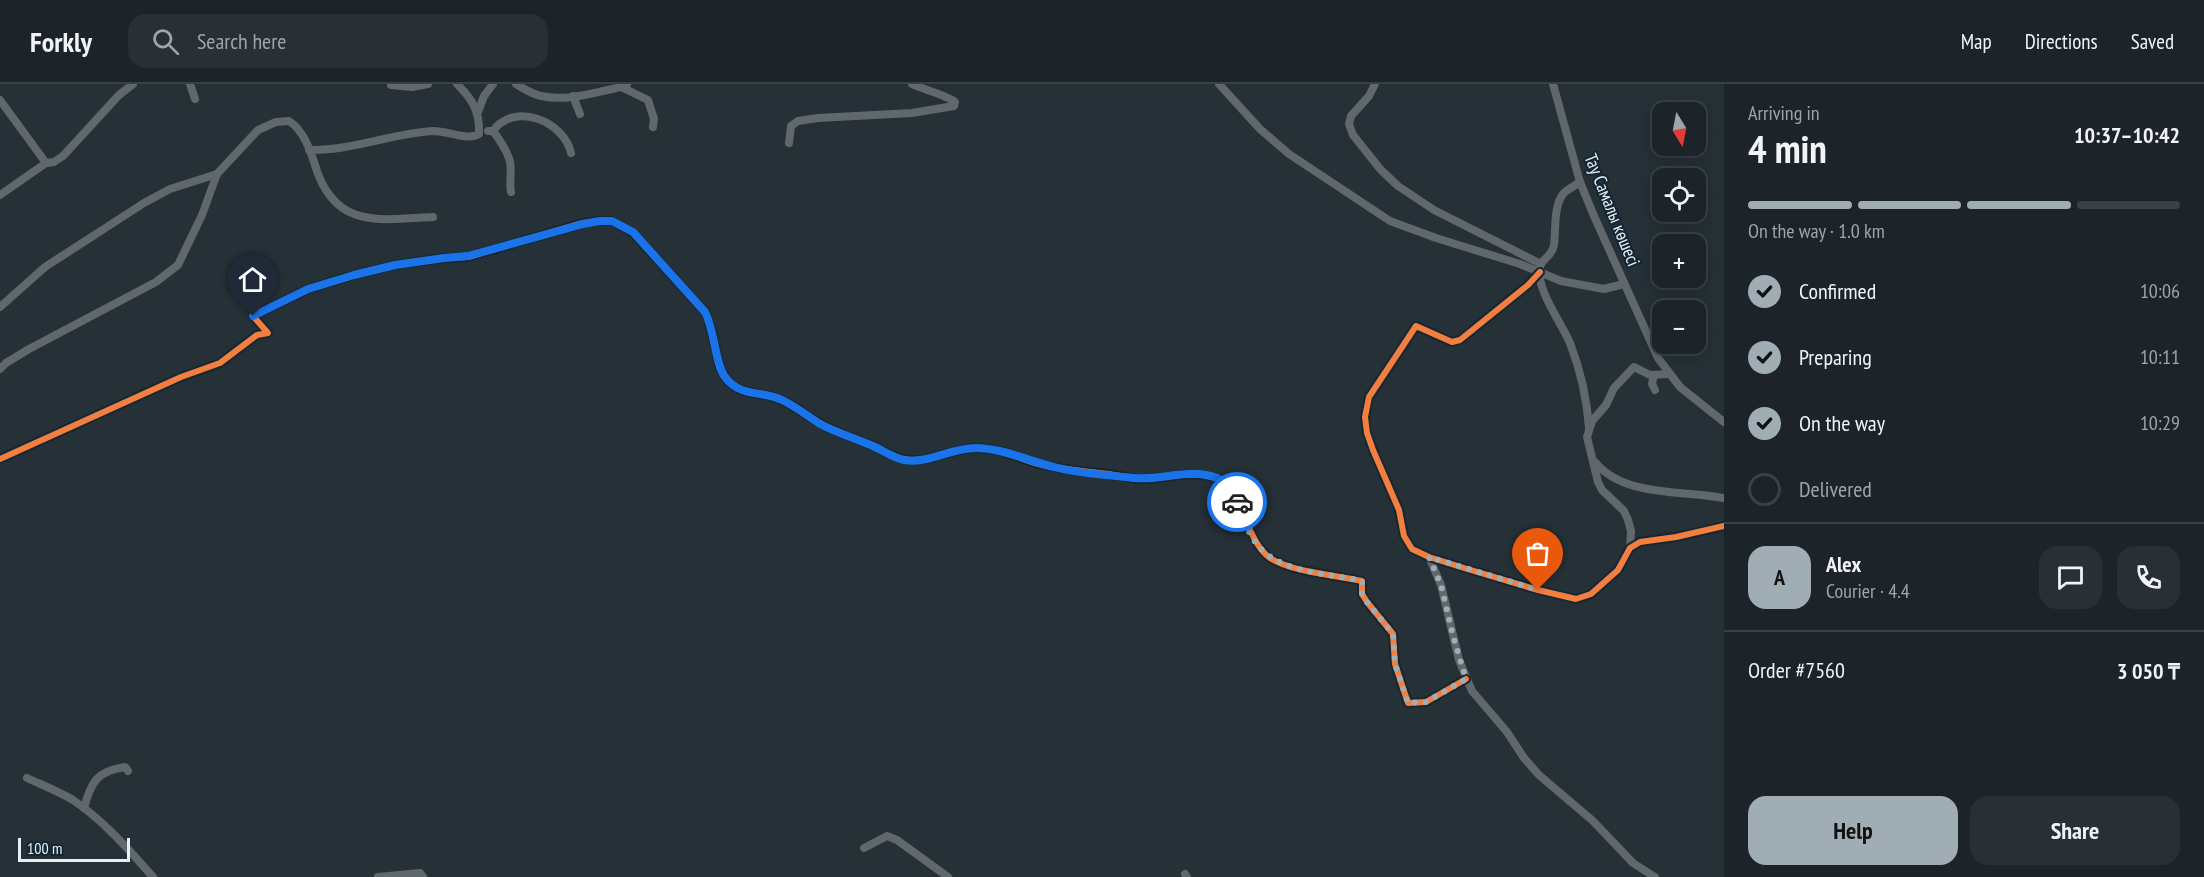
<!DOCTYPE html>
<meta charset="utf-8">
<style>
:root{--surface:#1c2429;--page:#293035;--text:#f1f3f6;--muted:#a0a4a8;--line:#3a4146;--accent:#a1adb4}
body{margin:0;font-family:"PT Sans Narrow",sans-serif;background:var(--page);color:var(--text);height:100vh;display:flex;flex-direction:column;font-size:22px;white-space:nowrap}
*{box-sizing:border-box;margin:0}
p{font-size:20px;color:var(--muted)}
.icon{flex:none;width:33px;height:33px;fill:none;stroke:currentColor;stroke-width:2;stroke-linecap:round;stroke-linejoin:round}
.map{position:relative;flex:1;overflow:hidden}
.sheet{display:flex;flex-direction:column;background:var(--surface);width:480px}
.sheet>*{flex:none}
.needle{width:39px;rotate:170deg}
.controls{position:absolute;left:1652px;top:18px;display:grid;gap:12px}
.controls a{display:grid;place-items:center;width:54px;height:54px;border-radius:12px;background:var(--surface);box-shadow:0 3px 15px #0003,0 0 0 2px var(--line);font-size:30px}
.scale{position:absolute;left:18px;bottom:15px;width:112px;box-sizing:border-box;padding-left:6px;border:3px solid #e4f0f8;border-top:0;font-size:16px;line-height:21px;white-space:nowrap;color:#e4f0f8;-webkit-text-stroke:4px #152733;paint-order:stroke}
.pin{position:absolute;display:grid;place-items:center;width:51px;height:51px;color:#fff;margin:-62px -26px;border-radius:50% 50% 50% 0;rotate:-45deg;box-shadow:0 0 6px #0007}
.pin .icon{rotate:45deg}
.courier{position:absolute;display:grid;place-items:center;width:60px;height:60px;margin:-30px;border:4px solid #1a73e8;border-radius:50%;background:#fff;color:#222;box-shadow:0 2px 8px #0007}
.overview em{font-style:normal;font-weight:800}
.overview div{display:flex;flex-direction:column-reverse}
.overview{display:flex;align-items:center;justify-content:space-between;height:102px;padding:0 24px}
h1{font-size:39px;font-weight:800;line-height:45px}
.bar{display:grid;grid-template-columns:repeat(4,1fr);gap:9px 6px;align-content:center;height:72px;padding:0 24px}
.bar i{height:8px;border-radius:4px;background:var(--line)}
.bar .selected{background:var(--accent)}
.bar p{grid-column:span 4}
.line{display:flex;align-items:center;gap:15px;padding:0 24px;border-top:2px solid var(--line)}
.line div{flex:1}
.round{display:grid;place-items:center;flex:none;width:63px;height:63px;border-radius:18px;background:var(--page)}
ol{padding:0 24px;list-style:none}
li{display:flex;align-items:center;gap:18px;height:66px}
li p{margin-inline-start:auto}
li .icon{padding:6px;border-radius:50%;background:var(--accent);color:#111;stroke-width:4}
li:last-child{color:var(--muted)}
li i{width:33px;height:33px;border:3px solid var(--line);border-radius:50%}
.cta{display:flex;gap:12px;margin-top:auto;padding:12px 24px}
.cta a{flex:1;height:69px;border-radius:18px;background:var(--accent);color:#111;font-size:24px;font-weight:800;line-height:69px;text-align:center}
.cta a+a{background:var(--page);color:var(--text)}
header{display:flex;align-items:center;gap:36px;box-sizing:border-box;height:84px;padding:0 30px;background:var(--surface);border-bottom:2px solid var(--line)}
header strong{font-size:28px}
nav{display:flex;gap:33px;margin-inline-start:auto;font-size:21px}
.search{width:420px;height:54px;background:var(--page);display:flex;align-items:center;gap:15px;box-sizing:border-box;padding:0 21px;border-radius:18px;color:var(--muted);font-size:22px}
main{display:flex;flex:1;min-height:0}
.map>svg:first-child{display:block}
</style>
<header>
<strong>Forkly</strong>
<div class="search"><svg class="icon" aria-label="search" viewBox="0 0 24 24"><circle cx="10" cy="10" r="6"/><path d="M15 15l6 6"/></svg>Search here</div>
<nav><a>Map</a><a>Directions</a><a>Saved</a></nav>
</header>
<main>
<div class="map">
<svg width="1724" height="793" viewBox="0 0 1724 793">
<rect width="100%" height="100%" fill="#253037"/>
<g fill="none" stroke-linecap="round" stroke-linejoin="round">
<g stroke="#60676d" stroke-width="8">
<path d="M 190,0 L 195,15"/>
<path d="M 516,0 C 524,5 532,10 541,12 C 567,18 596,8 621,3 L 627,0"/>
<path d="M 1219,0 L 1260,45 L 1289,70 L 1390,137 L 1436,154 L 1520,180 L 1561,197 L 1604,205 L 1624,200"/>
<path d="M 1375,0 L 1369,12 L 1351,32 L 1349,40 L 1353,51 L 1381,86 L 1398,102 L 1434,126 L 1541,180"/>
<path d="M 1553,0 L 1580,98 L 1594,132 L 1658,274 L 1680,303 L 1724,338"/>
<path d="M 391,1 L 412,3 L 428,0"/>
<path d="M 621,3 L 648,16 L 654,35 L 653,43"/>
<path d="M 573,12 L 580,30"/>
<path d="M 0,16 L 46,79"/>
<path d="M 478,28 L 484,12 L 493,0"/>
<path d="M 488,47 L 493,47 C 499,55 508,68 510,78 C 512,87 509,99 511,108"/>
<path d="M 493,47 C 514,17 564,37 571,69"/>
<path d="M 789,59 L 791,42 L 798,37 L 818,34 L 912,29 L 954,22 L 955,18 C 949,12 922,5 912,0"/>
<path d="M 309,66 C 352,67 392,49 434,47 C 448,47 467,57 479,50 C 480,27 472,15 457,0"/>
<path d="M 1580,98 C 1576,101 1570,104 1565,108 C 1553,119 1556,146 1554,161 C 1552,173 1542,174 1540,183 C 1535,204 1562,240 1570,259 C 1580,285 1587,316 1589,344"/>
<path d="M 0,111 L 46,79 L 54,78 L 63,72 L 119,11 L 133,0"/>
<path d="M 1540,188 L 1528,201 L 1460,256 L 1452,258 L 1416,242 L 1369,313 L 1365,333 L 1367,349 L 1373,366 L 1399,426 L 1404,452 L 1412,465 L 1429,473 L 1464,484 L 1538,506 L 1576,515 L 1591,510 L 1618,486 L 1630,464 L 1640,458 L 1676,453 L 1724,442"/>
<path d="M 0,223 L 45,183 L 144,119 L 170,105 L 217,90"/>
<path d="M 0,285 L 6,279 L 29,265 L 156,198 L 178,181 L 202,131 L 217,90 L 258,46 L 276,38 L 289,37 C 303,46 310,65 315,81 C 334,145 378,136 433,133"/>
<path d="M 1654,291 L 1652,300 L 1655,306"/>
<path d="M 0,375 L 181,293 L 220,279 L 257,251 L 268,249 L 253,232 L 308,205 L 354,191 L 395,181 L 444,174 L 468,173 L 583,139 L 600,137 L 612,137 L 633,149 L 705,228 C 715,247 715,279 725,293 C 740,314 760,306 781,316 C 796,322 806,332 820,339 C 837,349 856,355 874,362 C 883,366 893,373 903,375 C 927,380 950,365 974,364 C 998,363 1017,374 1039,380 C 1063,386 1083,387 1107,390 C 1117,391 1128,394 1138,395 C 1164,396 1189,385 1215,394 C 1243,403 1244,455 1270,474 C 1291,488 1336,491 1362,497 L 1362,510 L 1367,518 L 1393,550 L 1395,580 L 1408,619 L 1426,618 L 1466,595"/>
<path d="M 1595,378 C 1623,413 1682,406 1724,414"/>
<path d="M 1630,464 L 1631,447 L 1628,436 L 1624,427 L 1602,406 L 1598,398 L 1587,353 L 1592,337 L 1606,321 L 1614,304 L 1634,283 L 1650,291 L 1669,290"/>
<path d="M 1429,473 L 1441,501 L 1459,576 L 1472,607 L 1507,648 L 1524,674 L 1539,691 L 1593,737 L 1633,779 L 1655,793"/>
<path d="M 27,694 C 42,701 58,707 73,716 C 103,736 129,766 153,793"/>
<path d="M 84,724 C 91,698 97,687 125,683 L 128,687"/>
<path d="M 864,764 L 887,752 L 897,756 L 948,793"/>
<path d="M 1185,790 L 1187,793"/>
<path d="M 378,793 L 420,789 L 423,793"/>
</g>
<defs>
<g id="cycleway">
<path d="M 1540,188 L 1528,201 L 1460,256 L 1452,258 L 1416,242 L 1369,313 L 1365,333 L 1367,349 L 1373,366 L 1399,426 L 1404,452 L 1412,465 L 1429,473 L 1464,484 L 1538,506 L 1576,515 L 1591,510 L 1618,486 L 1630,464 L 1640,458 L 1676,453 L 1724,442"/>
<path d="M 0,375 L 181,293 L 220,279 L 257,251 L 268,249 L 253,232 L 308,205 L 354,191 L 395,181 L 444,174 L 468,173 L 583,139 L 600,137 L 612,137 L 633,149 L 705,228 C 715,247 715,279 725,293 C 740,314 760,306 781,316 C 796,322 806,332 820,339 C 837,349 856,355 874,362 C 883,366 893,373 903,375 C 927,380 950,365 974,364 C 998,363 1017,374 1039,380 C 1063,386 1083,387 1107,390 C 1117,391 1128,394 1138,395 C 1164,396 1189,385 1215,394 C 1243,403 1244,455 1270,474 C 1291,488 1336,491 1362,497 L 1362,510 L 1367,518 L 1393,550 L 1395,580 L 1408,619 L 1426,618 L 1466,595"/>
</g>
</defs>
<use href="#cycleway" stroke="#152733" stroke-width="10"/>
<use href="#cycleway" stroke="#f27e40" stroke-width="6"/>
</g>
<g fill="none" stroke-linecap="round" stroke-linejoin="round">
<path stroke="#a1adb4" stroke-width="6" stroke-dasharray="0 10.8" d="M 1237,418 C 1242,429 1245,442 1252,453 C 1273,490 1325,488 1362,497 L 1362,510 L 1367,518 L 1393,550 L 1395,580 L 1408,619 L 1426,618 L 1466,595 L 1453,552 L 1441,501 L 1429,473 L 1538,506"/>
<path stroke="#1a73e8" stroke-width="8" d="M 253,232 L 308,205 L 354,191 L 395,181 L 444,174 L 468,172 L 583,140 L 600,137 L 612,137 L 633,148 L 705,228 C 715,247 715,280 725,293 C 741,314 761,306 782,316 C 797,323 807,332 820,340 C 837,349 857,355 875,363 C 884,367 894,374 904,376 C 928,380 951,364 975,364 C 1003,364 1028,377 1054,383 C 1080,390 1109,391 1135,394 C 1162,397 1190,383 1217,394 C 1226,398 1232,409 1237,418"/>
</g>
<g text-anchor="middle" stroke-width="4.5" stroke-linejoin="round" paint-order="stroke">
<g font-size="18" fill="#e4f0f8" stroke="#152733">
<text transform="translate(1612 126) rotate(68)" y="6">Тау Самалы көшесі</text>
</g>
</g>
</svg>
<div class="controls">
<a><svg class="needle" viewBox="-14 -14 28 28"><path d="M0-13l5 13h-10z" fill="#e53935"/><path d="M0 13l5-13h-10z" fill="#a0a4a8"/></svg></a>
<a><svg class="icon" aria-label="locate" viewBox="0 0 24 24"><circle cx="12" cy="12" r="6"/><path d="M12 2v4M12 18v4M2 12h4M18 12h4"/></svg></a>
<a>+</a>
<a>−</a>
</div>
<div class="scale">100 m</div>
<div class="pin" style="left:1538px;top:506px;background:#ea580c"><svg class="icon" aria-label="bag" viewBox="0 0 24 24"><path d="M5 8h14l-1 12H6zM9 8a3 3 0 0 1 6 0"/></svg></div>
<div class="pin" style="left:253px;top:232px;background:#1f2937"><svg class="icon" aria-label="home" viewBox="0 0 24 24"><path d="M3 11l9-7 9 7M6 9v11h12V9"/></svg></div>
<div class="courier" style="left:1237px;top:418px"><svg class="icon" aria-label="car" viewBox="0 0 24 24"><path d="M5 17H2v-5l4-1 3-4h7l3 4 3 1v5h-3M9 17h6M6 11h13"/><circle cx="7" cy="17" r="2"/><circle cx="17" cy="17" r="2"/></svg></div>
</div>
<section class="sheet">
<div class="overview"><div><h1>4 min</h1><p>Arriving in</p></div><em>10:37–10:42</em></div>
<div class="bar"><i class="selected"></i><i class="selected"></i><i class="selected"></i><i></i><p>On the way · 1.0 km</p></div>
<ol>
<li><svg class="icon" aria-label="check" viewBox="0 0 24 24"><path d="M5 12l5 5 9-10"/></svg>Confirmed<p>10:06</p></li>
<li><svg class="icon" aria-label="check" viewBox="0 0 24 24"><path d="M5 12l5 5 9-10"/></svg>Preparing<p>10:11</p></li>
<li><svg class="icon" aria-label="check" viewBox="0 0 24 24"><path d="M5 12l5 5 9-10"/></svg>On the way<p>10:29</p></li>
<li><i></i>Delivered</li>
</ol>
<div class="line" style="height:108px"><b class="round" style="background:var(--accent);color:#111">A</b><div><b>Alex</b><p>Courier · 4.4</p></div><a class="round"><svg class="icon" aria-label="chat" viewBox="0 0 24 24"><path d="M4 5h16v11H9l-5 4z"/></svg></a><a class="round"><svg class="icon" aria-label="phone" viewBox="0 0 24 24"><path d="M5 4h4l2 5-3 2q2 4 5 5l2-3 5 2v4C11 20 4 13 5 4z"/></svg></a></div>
<div class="line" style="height:78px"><div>Order #7560</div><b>3 050 ₸</b></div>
<div class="cta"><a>Help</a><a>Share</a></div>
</section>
</main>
